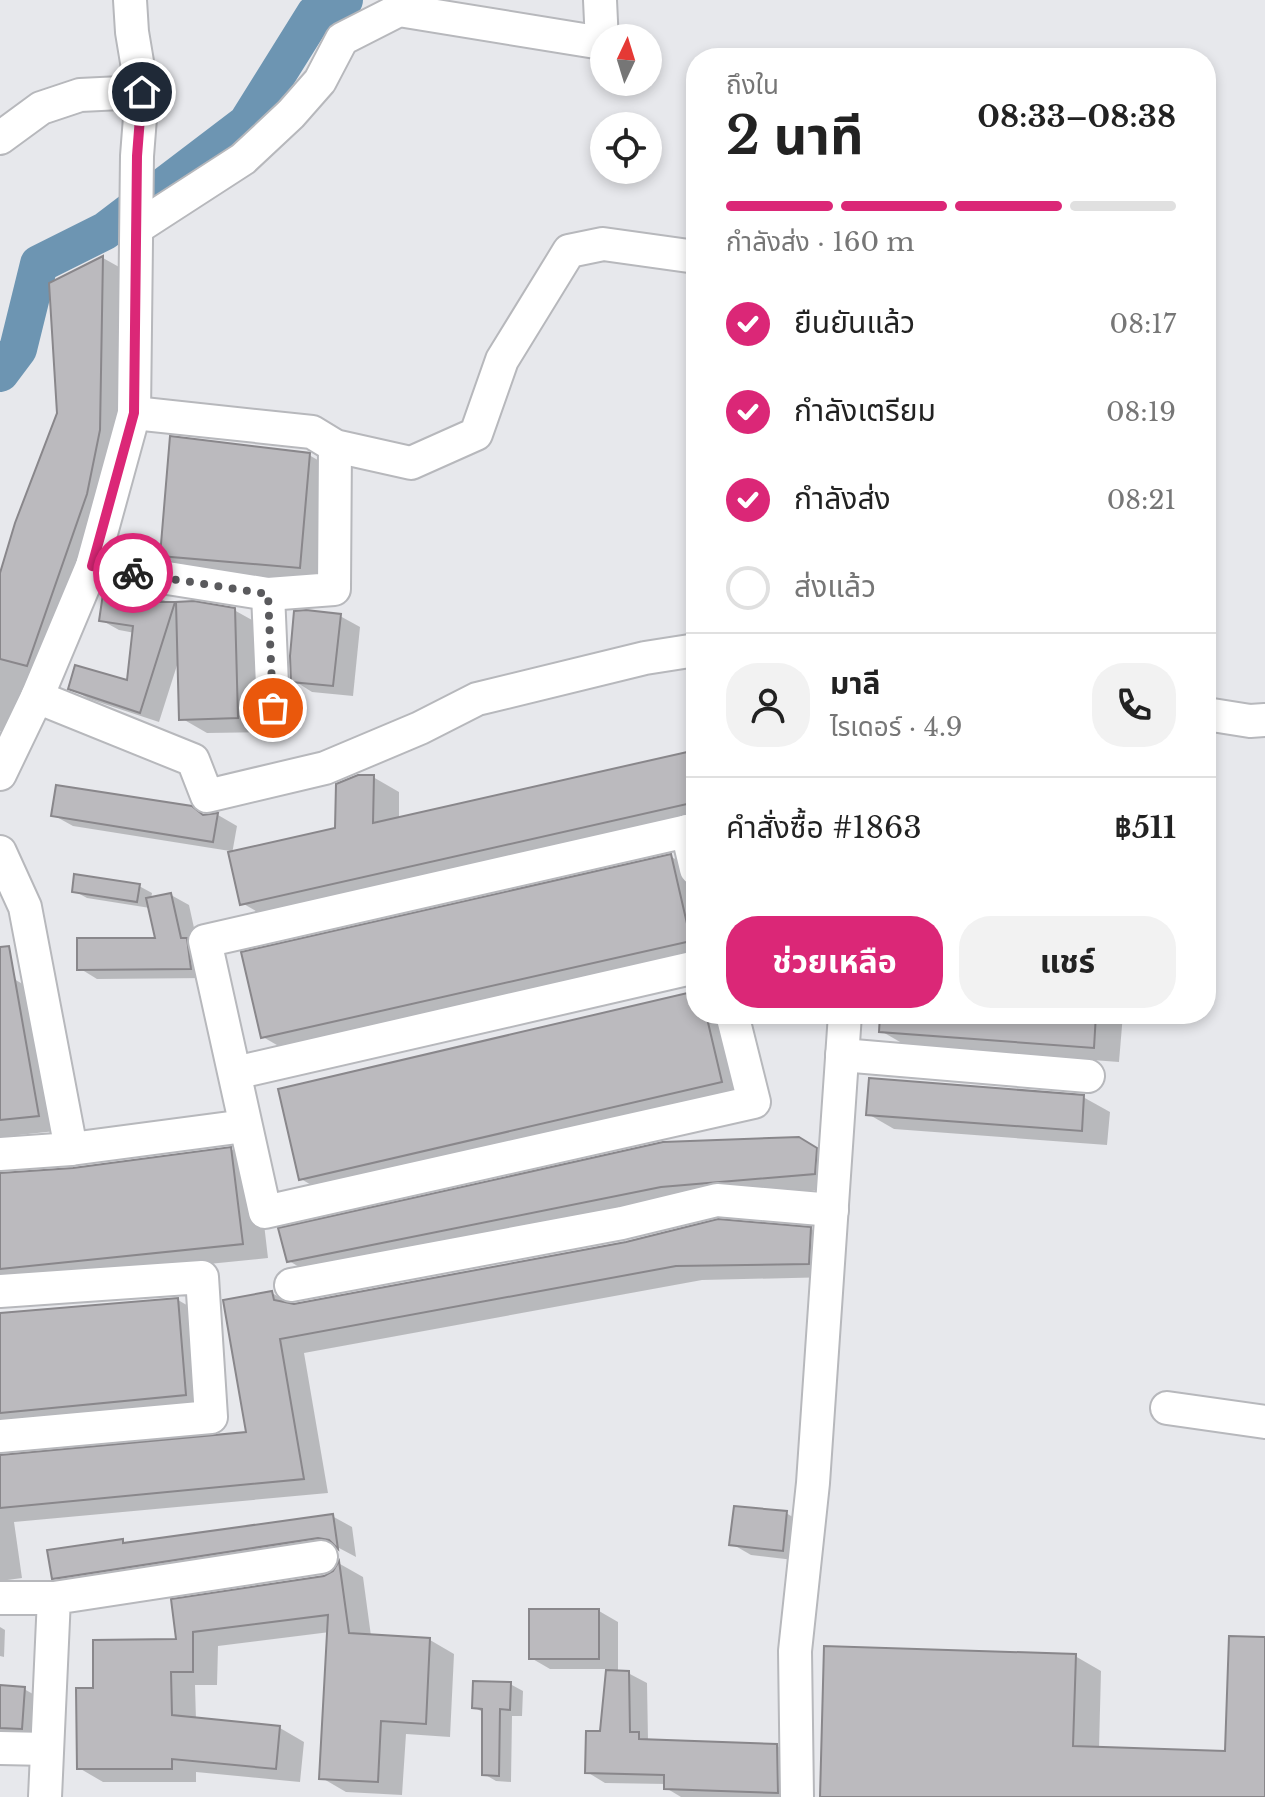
<!DOCTYPE html>
<html lang="th">
<meta charset="utf-8">
<style>
:root{--surface:#fff;--page:#f2f2f2;--text:#222;--muted:#767676;--line:#e0e0e0;--accent:#db2777}
body{margin:0;font-family:"Libre Baskerville","Noto Sans Thai",serif;background:var(--page);color:var(--text);height:100vh;display:flex;flex-direction:column;font-size:30px;white-space:nowrap}
*{box-sizing:border-box;margin:0}
p{font-size:26px;color:var(--muted)}
.icon{flex:none;width:44px;height:44px;fill:none;stroke:currentColor;stroke-width:2;stroke-linecap:round;stroke-linejoin:round}
.map{position:relative;flex:1;overflow:hidden}
.drawer{position:absolute;left:686px;top:48px;width:530px;height:976px;display:flex;flex-direction:column;background:var(--surface);border-radius:32px;box-shadow:0 4px 12px #0003}
.drawer>*{flex:none}
.needle{width:52px;rotate:4deg}
.controls{position:absolute;left:590px;top:24px;display:grid;gap:16px}
.controls a{display:grid;place-items:center;width:72px;height:72px;border-radius:50%;background:var(--surface);box-shadow:0 4px 12px #0003;font-size:40px}
.pin{position:absolute;display:grid;place-items:center;width:68px;height:68px;color:#fff;margin:-34px;border:4px solid #fff;border-radius:50%;box-shadow:0 2px 8px #0007}
.courier{position:absolute;display:grid;place-items:center;width:80px;height:80px;margin:-40px;border:6px solid #db2777;border-radius:50%;background:#fff;color:#222;box-shadow:0 2px 10px #0007}
.head em{font-style:normal;font-weight:700}
.head div{display:flex;flex-direction:column-reverse}
.head{display:flex;align-items:center;justify-content:space-between;height:136px;padding:0 40px}
h1{font-size:52px;font-weight:700;line-height:60px}
.bar{display:grid;grid-template-columns:repeat(4,1fr);gap:12px 8px;align-content:center;height:96px;padding:0 40px}
.bar i{height:10px;border-radius:6px;background:var(--line)}
.bar .active{background:var(--accent)}
.bar p{grid-column:span 4}
.line{display:flex;align-items:center;gap:20px;padding:0 40px;border-top:2px solid var(--line)}
.line div{flex:1}
.round{display:grid;place-items:center;flex:none;width:84px;height:84px;border-radius:32px;background:var(--page)}
ol{padding:0 40px;list-style:none}
li{display:flex;align-items:center;gap:24px;height:88px}
li p{margin-inline-start:auto}
li .icon{padding:8px;border-radius:50%;background:var(--accent);color:#fff;stroke-width:4}
li:last-child{color:var(--muted)}
li i{width:44px;height:44px;border:4px solid var(--line);border-radius:50%}
.action{display:flex;gap:16px;margin-top:auto;padding:16px 40px}
.action a{flex:1;height:92px;border-radius:32px;background:var(--accent);color:#fff;font-size:32px;font-weight:700;line-height:92px;text-align:center}
.action a+a{background:var(--page);color:var(--text)}
.map>svg:first-child{display:block}
</style>
<div class="map">
<svg width="1265" height="1797" viewBox="0 0 1265 1797">
<rect width="100%" height="100%" fill="#e7e8ec"/>
<g fill="#0003">
<path d="M 103,258 L 128,272 L 125,445 L 13,736 L 0,731 L 0,580 L 59,414 L 51,285 Z"/>
<path d="M 309,455 L 335,470 L 326,581 L 188,570 L 162,555 Z"/>
<path d="M 158,598 L 178,606 L 234,610 L 261,625 L 263,732 L 207,733 L 181,718 L 179,659 L 159,722 L 89,699 L 70,688 L 129,683 L 135,633 L 119,630 L 101,620 Z"/>
<path d="M 340,616 L 360,627 L 353,696 L 312,692 L 293,680 Z"/>
<path d="M 696,752 L 696,822 L 268,918 L 242,903 L 230,851 L 73,826 L 53,815 L 218,815 L 237,826 L 232,854 L 337,830 L 373,777 L 399,792 L 399,819 Z"/>
<path d="M 670,856 L 696,871 L 696,960 L 289,1052 L 263,1037 Z"/>
<path d="M 139,886 L 152,893 L 151,899 L 171,895 L 189,905 L 198,946 L 209,978 L 97,979 L 79,968 L 157,940 L 150,908 L 87,898 L 74,891 Z"/>
<path d="M 14,979 L 40,994 L 65,1130 L 0,1137 L 0,981 Z"/>
<path d="M 696,993 L 696,1014 L 728,1014 L 747,1096 L 327,1194 L 301,1179 Z"/>
<path d="M 882,1014 L 1123,1014 L 1119,1062 L 907,1046 L 881,1031 Z"/>
<path d="M 1083,1097 L 1110,1112 L 1107,1145 L 894,1129 L 868,1114 Z"/>
<path d="M 798,1139 L 842,1165 L 841,1188 L 688,1201 L 315,1276 L 289,1261 Z"/>
<path d="M 231,1149 L 257,1164 L 268,1258 L 0,1285 L 0,1175 L 73,1170 Z"/>
<path d="M 811,1229 L 836,1244 L 833,1277 L 702,1280 L 304,1353 L 328,1493 L 14,1522 L 22,1578 L 0,1581 L 0,1456 L 249,1434 L 272,1293 L 293,1305 Z"/>
<path d="M 178,1300 L 204,1315 L 212,1409 L 0,1430 L 0,1315 Z"/>
<path d="M 786,1513 L 806,1525 L 802,1561 L 751,1555 L 732,1544 Z"/>
<path d="M 332,1516 L 352,1527 L 356,1557 L 339,1548 L 74,1589 L 54,1578 L 122,1541 L 128,1544 Z"/>
<path d="M 340,1564 L 363,1577 L 371,1636 L 430,1640 L 454,1654 L 450,1737 L 406,1734 L 402,1795 L 346,1792 L 322,1778 L 330,1632 L 218,1646 L 217,1685 L 195,1685 L 196,1720 L 280,1728 L 304,1742 L 300,1782 L 196,1772 L 196,1782 L 103,1782 L 79,1768 L 95,1690 L 178,1641 L 173,1601 L 324,1578 L 335,1573 Z"/>
<path d="M 599,1611 L 618,1622 L 618,1672 L 628,1673 L 647,1683 L 648,1740 L 777,1746 L 795,1756 L 796,1797 L 681,1797 L 666,1788 L 666,1784 L 605,1783 L 587,1772 L 602,1733 L 608,1669 L 550,1669 L 531,1658 Z"/>
<path d="M 0,1627 L 5,1630 L 4,1657 L 0,1656 Z"/>
<path d="M 1265,1639 L 1265,1797 L 822,1797 L 1075,1656 L 1101,1671 L 1099,1749 L 1227,1753 Z"/>
<path d="M 510,1684 L 523,1691 L 522,1716 L 512,1716 L 511,1782 L 496,1781 L 484,1774 L 484,1713 L 474,1707 Z"/>
<path d="M 0,1687 L 24,1689 L 49,1703 L 46,1742 L 0,1739 Z"/>
</g>
<g fill="none" stroke-linecap="round" stroke-linejoin="round">
<path stroke="#6d95b2" stroke-width="38" d="M 0,373 L 18,349 L 39,264 L 105,231 L 247,123 L 315,14 L 344,0"/>
</g>
<g fill="#bbbabe" stroke="#89878b" stroke-width="2">
<path d="M 103,256 L 100,430 L 87,494 L 27,666 L 0,659 L 0,573 L 15,523 L 57,413 L 49,283 Z"/>
<path d="M 170,436 L 310,453 L 300,568 L 160,556 Z"/>
<path d="M 104,587 L 159,596 L 158,602 L 175,602 L 140,713 L 68,689 L 75,665 L 127,680 L 133,626 L 99,621 Z"/>
<path d="M 194,601 L 235,608 L 238,718 L 179,720 L 176,602 Z"/>
<path d="M 306,610 L 341,614 L 333,686 L 291,682 L 290,656 L 294,611 Z"/>
<path d="M 696,750 L 696,802 L 240,905 L 228,852 L 335,828 L 336,784 L 358,775 L 374,775 L 373,823 Z"/>
<path d="M 56,785 L 192,806 L 203,815 L 218,813 L 213,842 L 51,816 Z"/>
<path d="M 671,854 L 691,941 L 261,1038 L 241,952 Z"/>
<path d="M 74,874 L 140,884 L 137,902 L 72,892 Z"/>
<path d="M 171,893 L 181,938 L 187,938 L 191,969 L 77,970 L 77,938 L 155,938 L 146,898 Z"/>
<path d="M 9,946 L 39,1116 L 0,1120 L 0,947 Z"/>
<path d="M 696,991 L 696,1014 L 706,1014 L 722,1082 L 299,1180 L 278,1089 Z"/>
<path d="M 880,1014 L 1096,1014 L 1094,1048 L 879,1032 Z"/>
<path d="M 869,1078 L 1084,1095 L 1082,1131 L 866,1115 Z"/>
<path d="M 799,1137 L 817,1148 L 815,1174 L 661,1187 L 287,1262 L 278,1228 L 663,1142 Z"/>
<path d="M 231,1147 L 243,1244 L 0,1269 L 0,1173 L 73,1168 Z"/>
<path d="M 718,1219 L 811,1227 L 809,1264 L 676,1266 L 280,1339 L 304,1479 L 0,1508 L 0,1455 L 246,1432 L 223,1300 L 272,1291 L 274,1300 L 294,1304 L 626,1242 Z"/>
<path d="M 178,1298 L 186,1395 L 0,1413 L 0,1313 Z"/>
<path d="M 734,1506 L 787,1511 L 783,1551 L 729,1545 Z"/>
<path d="M 333,1514 L 338,1549 L 329,1540 L 318,1538 L 52,1579 L 47,1550 L 123,1539 L 123,1543 Z"/>
<path d="M 339,1561 L 349,1633 L 430,1638 L 426,1724 L 381,1721 L 378,1782 L 319,1779 L 328,1615 L 193,1632 L 193,1672 L 171,1672 L 172,1715 L 280,1726 L 276,1769 L 172,1759 L 172,1769 L 77,1769 L 76,1688 L 93,1688 L 93,1640 L 176,1639 L 171,1599 L 324,1576 L 333,1571 Z"/>
<rect x="529" y="1609" width="70" height="50"/>
<path d="M 1229,1636 L 1265,1637 L 1265,1797 L 820,1797 L 824,1646 L 1076,1654 L 1073,1746 L 1225,1751 Z"/>
<path d="M 606,1670 L 629,1671 L 630,1732 L 639,1732 L 639,1739 L 777,1744 L 778,1793 L 664,1789 L 664,1775 L 585,1773 L 586,1731 L 600,1731 Z"/>
<path d="M 473,1681 L 511,1682 L 510,1710 L 500,1709 L 499,1776 L 482,1775 L 482,1709 L 472,1708 Z"/>
<path d="M 0,1685 L 25,1687 L 22,1729 L 0,1728 Z"/>
</g>
<g fill="none" stroke-linecap="round" stroke-linejoin="round">
<defs>
<g id="minor">
<path d="M 0,138 L 41,108 L 80,95 L 142,92"/>
<path d="M 138,227 L 243,159 L 291,114 L 320,81 L 342,39 L 399,10 L 602,43 L 600,0"/>
<path d="M 134,413 L 312,432 L 335,446 L 411,463 L 476,434 L 502,360 L 569,251 L 603,244 L 696,257"/>
<path d="M 92,566 L 268,594 L 273,708"/>
<path d="M 268,594 L 334,589 L 335,446"/>
<path d="M 37,697 L 193,760 L 207,796 L 325,768 L 420,728 L 477,699 L 645,658 L 696,650"/>
<path d="M 1206,714 L 1250,721 L 1265,720"/>
<path d="M 0,774 L 37,697 L 92,566 L 134,413 L 137,156 L 142,92 L 132,32 L 130,0"/>
<path d="M 696,829 L 205,941 L 265,1212 L 754,1102 L 732,1014"/>
<path d="M 687,831 L 696,869"/>
<path d="M 0,852 L 25,907 L 71,1149"/>
<path d="M 842,1055 L 1088,1076"/>
<path d="M 235,1073 L 696,967"/>
<path d="M 0,1154 L 71,1149 L 245,1126"/>
<path d="M 291,1285 L 622,1223 L 717,1200 L 832,1210"/>
<path d="M 0,1291 L 202,1277 L 211,1417 L 0,1436"/>
<path d="M 1167,1408 L 1265,1422"/>
<path d="M 0,1598 L 54,1598"/>
<path d="M 0,1748 L 47,1749"/>
<path d="M 45,1797 L 54,1598 L 321,1557"/>
<path d="M 797,1797 L 795,1651 L 813,1483 L 845,1014"/>
</g>
</defs>
<use href="#minor" stroke="#b7b8bc" stroke-width="36"/>
<use href="#minor" stroke="#fff" stroke-width="32"/>
</g>
<g fill="none" stroke-linecap="round" stroke-linejoin="round">
<path stroke="#5a5a5d" stroke-width="8" stroke-dasharray="0 14.4" d="M 133,573 L 268,594 L 273,708"/>
<path stroke="#db2777" stroke-width="10" d="M 133,573 L 92,566 L 134,413 L 137,156 L 142,92"/>
</g>
</svg>
<div class="controls">
<a><svg class="needle" viewBox="-14 -14 28 28"><path d="M0-13l5 13h-10z" fill="#e53935"/><path d="M0 13l5-13h-10z" fill="#767676"/></svg></a>
<a><svg class="icon" aria-label="locate" viewBox="0 0 24 24"><circle cx="12" cy="12" r="6"/><path d="M12 2v4M12 18v4M2 12h4M18 12h4"/></svg></a>
</div>
<div class="pin" style="left:273px;top:708px;background:#ea580c"><svg class="icon" aria-label="bag" viewBox="0 0 24 24"><path d="M5 8h14l-1 12H6zM9 8a3 3 0 0 1 6 0"/></svg></div>
<div class="pin" style="left:142px;top:92px;background:#1f2937"><svg class="icon" aria-label="home" viewBox="0 0 24 24"><path d="M3 11l9-7 9 7M6 9v11h12V9"/></svg></div>
<div class="courier" style="left:133px;top:573px"><svg class="icon" aria-label="bike" viewBox="0 0 24 24"><circle cx="6" cy="16" r="4"/><circle cx="18" cy="16" r="4"/><path d="M6 16l4-8h5l3 8M10 8l3 8H6M13 5h3"/></svg></div>
<section class="drawer">
<div class="head"><div><h1>2 นาที</h1><p>ถึงใน</p></div><em>08:33–08:38</em></div>
<div class="bar"><i class="active"></i><i class="active"></i><i class="active"></i><i></i><p>กำลังส่ง · 160 m</p></div>
<ol>
<li><svg class="icon" aria-label="check" viewBox="0 0 24 24"><path d="M5 12l5 5 9-10"/></svg>ยืนยันแล้ว<p>08:17</p></li>
<li><svg class="icon" aria-label="check" viewBox="0 0 24 24"><path d="M5 12l5 5 9-10"/></svg>กำลังเตรียม<p>08:19</p></li>
<li><svg class="icon" aria-label="check" viewBox="0 0 24 24"><path d="M5 12l5 5 9-10"/></svg>กำลังส่ง<p>08:21</p></li>
<li><i></i>ส่งแล้ว</li>
</ol>
<div class="line" style="height:144px"><a class="round"><svg class="icon" aria-label="person" viewBox="0 0 24 24"><circle cx="12" cy="8" r="4"/><path d="M4 21q1-7 8-7t8 7"/></svg></a><div><b>มาลี</b><p>ไรเดอร์ · 4.9</p></div><a class="round"><svg class="icon" aria-label="phone" viewBox="0 0 24 24"><path d="M5 4h4l2 5-3 2q2 4 5 5l2-3 5 2v4C11 20 4 13 5 4z"/></svg></a></div>
<div class="line" style="height:104px"><div>คำสั่งซื้อ #1863</div><b>฿511</b></div>
<div class="action"><a>ช่วยเหลือ</a><a>แชร์</a></div>
</section>
</div>
